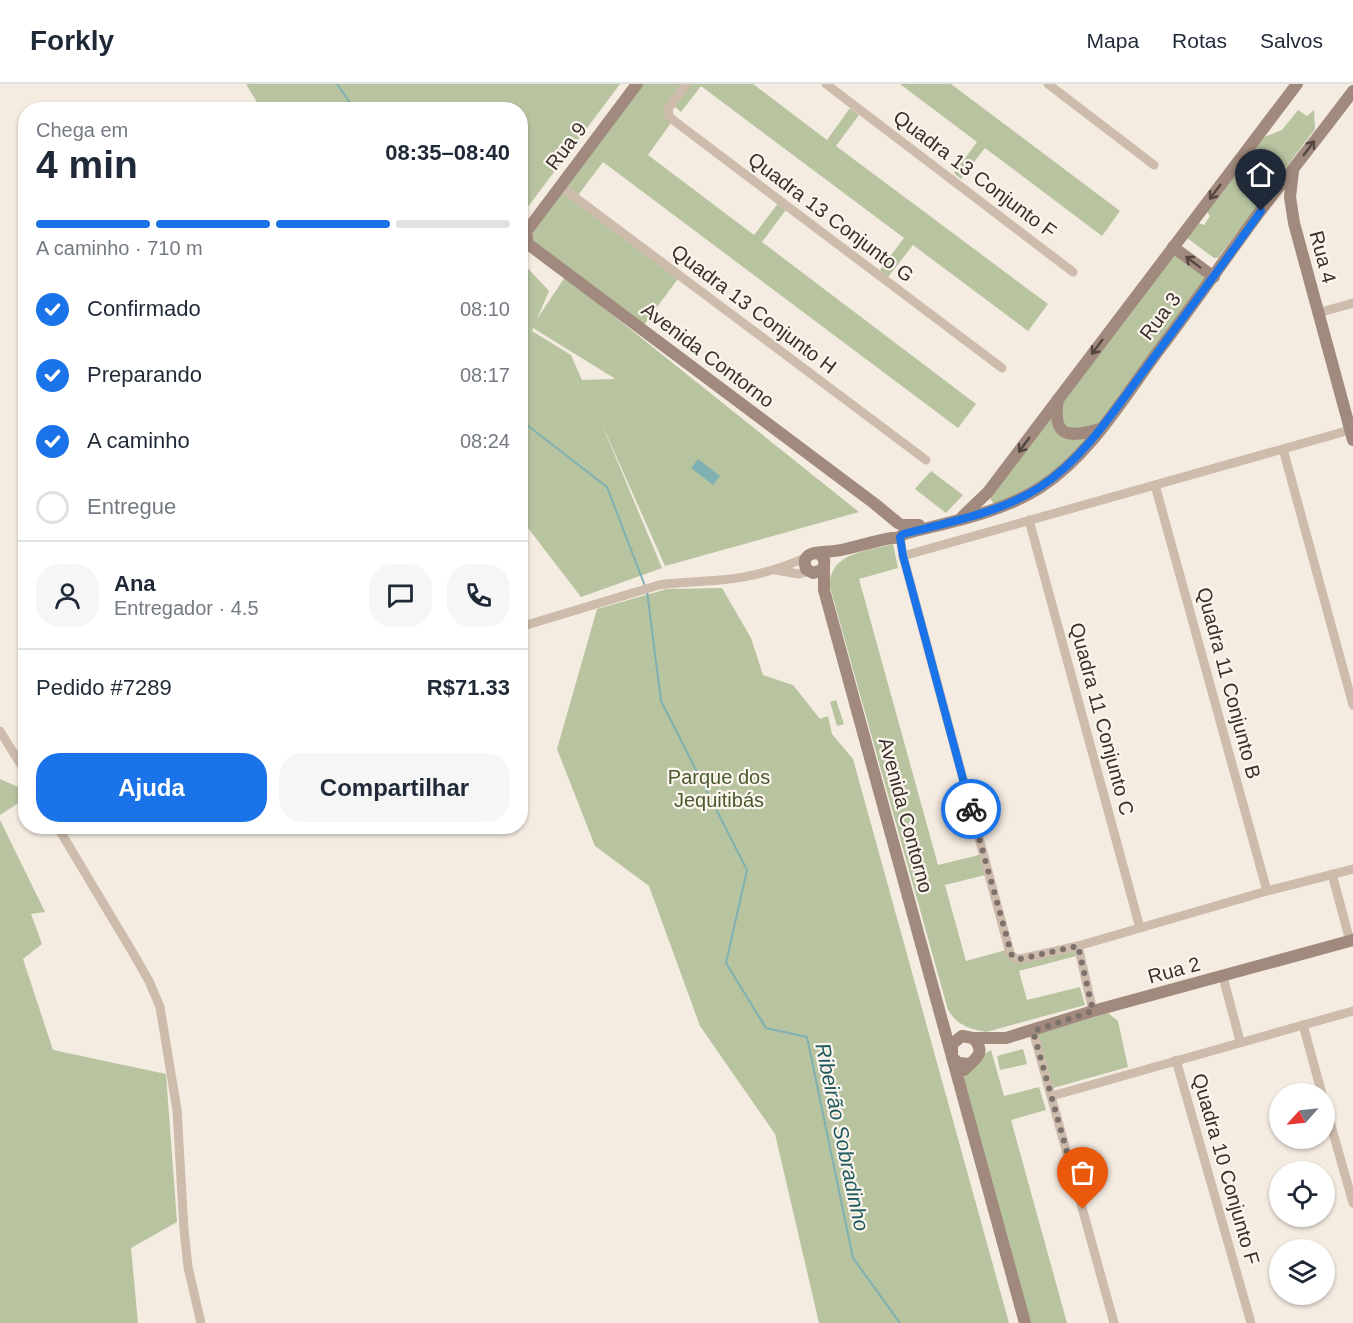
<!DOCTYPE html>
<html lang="pt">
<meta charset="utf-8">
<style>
:root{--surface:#fff;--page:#f6f6f7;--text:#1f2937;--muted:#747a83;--line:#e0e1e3;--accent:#1a73e8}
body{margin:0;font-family:Arial,sans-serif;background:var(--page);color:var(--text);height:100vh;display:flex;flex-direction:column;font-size:22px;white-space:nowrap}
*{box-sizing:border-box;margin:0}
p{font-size:20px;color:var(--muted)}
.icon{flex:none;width:33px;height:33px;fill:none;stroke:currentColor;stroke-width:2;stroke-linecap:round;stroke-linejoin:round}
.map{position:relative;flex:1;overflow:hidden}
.drawer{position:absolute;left:18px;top:18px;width:510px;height:732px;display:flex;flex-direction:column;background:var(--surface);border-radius:24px;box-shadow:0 2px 4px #0004}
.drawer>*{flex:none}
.needle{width:39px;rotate:243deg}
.tools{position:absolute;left:1269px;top:999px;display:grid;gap:12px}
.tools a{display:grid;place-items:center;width:66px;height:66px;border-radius:50%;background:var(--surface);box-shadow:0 2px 4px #0004;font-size:30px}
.pin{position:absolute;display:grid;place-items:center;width:51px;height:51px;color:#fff;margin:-62px -26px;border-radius:50% 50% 50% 0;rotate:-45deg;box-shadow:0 0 6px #0007}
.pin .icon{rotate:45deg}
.courier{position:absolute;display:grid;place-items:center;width:60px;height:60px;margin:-30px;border:4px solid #1a73e8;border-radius:50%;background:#fff;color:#222;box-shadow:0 2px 8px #0007}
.summary em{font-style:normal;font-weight:600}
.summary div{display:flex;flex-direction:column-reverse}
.summary{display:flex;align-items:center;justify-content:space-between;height:102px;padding:0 18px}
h1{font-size:39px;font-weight:600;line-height:45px}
.bar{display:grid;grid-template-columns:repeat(4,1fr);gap:9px 6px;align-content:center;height:72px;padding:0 18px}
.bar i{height:8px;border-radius:4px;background:var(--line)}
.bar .on{background:var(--accent)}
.bar p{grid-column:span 4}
.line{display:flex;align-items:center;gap:15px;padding:0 18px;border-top:2px solid var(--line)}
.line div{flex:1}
.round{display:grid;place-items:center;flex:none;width:63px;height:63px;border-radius:24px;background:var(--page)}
ol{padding:0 18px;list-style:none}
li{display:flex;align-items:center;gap:18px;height:66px}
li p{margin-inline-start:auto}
li .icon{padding:6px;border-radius:50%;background:var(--accent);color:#fff;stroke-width:4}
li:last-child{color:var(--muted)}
li i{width:33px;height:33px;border:3px solid var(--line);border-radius:50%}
.action{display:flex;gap:12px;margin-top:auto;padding:12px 18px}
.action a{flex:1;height:69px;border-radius:24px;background:var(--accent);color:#fff;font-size:24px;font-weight:600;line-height:69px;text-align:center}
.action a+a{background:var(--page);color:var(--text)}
header{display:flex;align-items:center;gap:36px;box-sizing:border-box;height:84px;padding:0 30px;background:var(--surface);border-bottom:2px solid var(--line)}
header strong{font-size:28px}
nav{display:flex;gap:33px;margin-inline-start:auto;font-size:21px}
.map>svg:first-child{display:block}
</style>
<header>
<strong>Forkly</strong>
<nav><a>Mapa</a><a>Rotas</a><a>Salvos</a></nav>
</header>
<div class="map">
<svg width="1353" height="1239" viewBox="0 0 1353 1239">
<rect width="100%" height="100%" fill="#f4ebe1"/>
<g fill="#b8c4a0" fill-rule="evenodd">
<path d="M 246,0 L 620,0 L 521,132 L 520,26 L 261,25 Z"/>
<path d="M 637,0 L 753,0 L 827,56 L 850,24 L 859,31 L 836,62 L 1048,220 L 1028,247 L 913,161 L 888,193 L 880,186 L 904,154 L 701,2 L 681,28 L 672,20 L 673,36 L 648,71 L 754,151 L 780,117 L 788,123 L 762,158 L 976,320 L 958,344 L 603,78 L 576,114 L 680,192 L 641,245 L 534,165 L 526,148 Z"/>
<path d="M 900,0 L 951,0 L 1120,127 L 1102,152 L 985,64 L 961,95 L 954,89 L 977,58 Z"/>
<path d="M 1298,26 L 1307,32 L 1314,26 L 1315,45 L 1218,174 L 1214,174 L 1187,154 L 1198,139 L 1204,141 L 1210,132 L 1207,128 L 1264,53 L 1282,46 Z"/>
<path d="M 1173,163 L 1214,193 L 1100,345 L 1041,403 L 995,421 L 991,416 L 988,408 Z"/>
<path d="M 521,177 L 549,207 L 537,235 L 565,193 L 859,428 L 665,482 L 600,336 L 662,484 L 581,513 L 521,435 ZM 533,244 L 614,294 L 614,295 L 582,296 L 571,271 L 532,247 Z"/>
<path d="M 931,387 L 963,411 L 946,429 L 915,405 Z"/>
<path d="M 893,460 L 898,484 L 859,495 L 938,781 L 983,770 L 989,790 L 945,801 L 966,877 L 1006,866 L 1014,874 L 1078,862 L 1080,871 L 1019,887 L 1027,916 L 1080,903 L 1085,921 L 986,948 C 969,945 957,941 948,926 L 830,503 C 828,469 867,467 893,460 Z"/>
<path d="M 722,504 L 751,554 L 763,591 L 793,601 L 820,635 L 828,632 L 832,650 L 853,675 L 1009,1239 L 819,1239 L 775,1050 L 700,942 L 649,802 L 595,762 L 557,665 L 597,525 L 667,505 Z"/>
<path d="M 836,616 L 844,640 L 837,642 L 830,618 Z"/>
<path d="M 0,695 L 25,706 L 26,714 L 0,731 Z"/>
<path d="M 0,736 L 45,828 L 31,830 L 42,860 L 23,875 L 53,966 L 166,990 L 177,1138 L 131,1164 L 138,1239 L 0,1239 Z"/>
<path d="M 1108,929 L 1118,937 L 1128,983 L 1053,1004 L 1037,950 Z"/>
<path d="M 1023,965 L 1027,980 L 1000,986 L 997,972 Z"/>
<path d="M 991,966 L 1004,1012 L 1039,1003 L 1046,1026 L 1011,1036 L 1067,1239 L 1030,1239 L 963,995 C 967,982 979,973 991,966 Z"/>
</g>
<path fill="#7fb0b2" d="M 698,375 L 720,392 L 713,401 L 691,384 Z"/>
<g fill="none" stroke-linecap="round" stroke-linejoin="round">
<g stroke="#7fb0b2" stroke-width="2">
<path d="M 337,0 L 355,26"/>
<path d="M 520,324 L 527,341 L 607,403 L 645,502"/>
<path d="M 647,507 L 661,617 L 747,786 L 726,879 L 766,944 L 807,953 L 853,1174 L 900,1239"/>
</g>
<g stroke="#cdbbac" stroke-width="9">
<path d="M 686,0 L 668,25 L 669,32 L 673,36 L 1002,284"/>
<path d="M 826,0 L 1073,188"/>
<path d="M 1048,0 L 1154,81"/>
<path d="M 560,102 L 926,376"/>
<path d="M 1318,229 L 1353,219"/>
<path d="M 1283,365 L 1353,621"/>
<path d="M 1155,401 L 1267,807"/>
<path d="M 1029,436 L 1140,844"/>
<path d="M 900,453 L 903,472 L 1010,869 L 1014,874 L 1020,875 L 1078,862 L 1267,807 L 1353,785"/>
<path d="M 903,472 L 1350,346"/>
<path d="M 776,486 L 799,490 L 809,487"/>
<path d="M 520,543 L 659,501 C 680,498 700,498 720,496 C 750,494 780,485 807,473"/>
<path d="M 0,647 L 26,689"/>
<path d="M 57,742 L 133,869 L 149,897 L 160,923 L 177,1026 L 184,1146 L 188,1183 L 201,1239"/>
<path d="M 1332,790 L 1350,857"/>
<path d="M 1078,862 L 1093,927"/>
<path d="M 1223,893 L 1240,957"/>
<path d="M 1303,941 L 1322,1010"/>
<path d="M 1033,947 L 1114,1239"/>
<path d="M 1176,976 L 1251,1239"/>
<path d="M 1052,1012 L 1353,927"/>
<path d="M 1324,1017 L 1353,1119"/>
</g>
<g stroke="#a18a7d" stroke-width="12">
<path d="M 637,0 L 526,148 L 528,160 L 875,420 L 898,439 L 902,441 L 919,441"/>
<path d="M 1293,87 L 1290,113 L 1294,139 L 1353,356"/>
<path d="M 1173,163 L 1214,193"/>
<path d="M 1058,315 C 1052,354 1068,354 1100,345"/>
<path d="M 962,433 L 988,408 L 1297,0"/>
<path d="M 818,469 C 825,473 826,479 822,486 L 813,489 L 806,485 C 805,480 803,476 808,472 C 813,467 834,468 841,466 C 852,464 891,452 898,454 L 904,450 C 949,438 1001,429 1041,403 C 1091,370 1124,313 1159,266 C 1194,220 1227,172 1261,126 C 1292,86 1323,47 1353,7"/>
<path d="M 824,483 L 824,506 L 1025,1239"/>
<path d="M 970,980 L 958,979 L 952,973 L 952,960 L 962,952 L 973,954 L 1006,954 L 1093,927 L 1353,856"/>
<path d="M 964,986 C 974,975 988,970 973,954"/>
</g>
</g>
<defs><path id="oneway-shaft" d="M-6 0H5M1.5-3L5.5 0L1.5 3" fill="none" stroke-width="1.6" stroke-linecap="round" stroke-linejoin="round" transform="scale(1.5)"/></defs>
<g stroke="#544640">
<use href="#oneway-shaft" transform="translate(1309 64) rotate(-53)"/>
<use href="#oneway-shaft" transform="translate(1215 108) rotate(127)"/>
<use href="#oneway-shaft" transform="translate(1193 178) rotate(-143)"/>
<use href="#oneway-shaft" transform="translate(1097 263) rotate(127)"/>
<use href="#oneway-shaft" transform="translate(1024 361) rotate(126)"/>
</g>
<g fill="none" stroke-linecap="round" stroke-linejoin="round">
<path stroke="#7c716b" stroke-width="6" stroke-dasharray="0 10.8" d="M 971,725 L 1012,872 L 1020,875 L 1078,862 L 1093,927 L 1033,947 L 1083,1125"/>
<path stroke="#1a73e8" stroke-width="8" d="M 971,725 L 903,472 L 900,453 L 903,450 C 949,438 1000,429 1040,403 C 1083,375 1113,328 1143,288 C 1182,235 1222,182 1261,127"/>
</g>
<g text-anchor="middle" stroke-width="4.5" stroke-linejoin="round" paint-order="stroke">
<g font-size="20" fill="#3b302b" stroke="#fbf5ee">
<text transform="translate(566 62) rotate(-53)" y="7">Rua 9</text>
<text transform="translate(975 90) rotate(37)" y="7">Quadra 13 Conjunto F</text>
<text transform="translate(831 133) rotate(37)" y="7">Quadra 13 Conjunto G</text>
<text transform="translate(1323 173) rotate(75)" y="7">Rua 4</text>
<text transform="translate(754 225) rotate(37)" y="7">Quadra 13 Conjunto H</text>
<text transform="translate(1160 232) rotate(-53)" y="7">Rua 3</text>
<text transform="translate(708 271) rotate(37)" y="7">Avenida Contorno</text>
<text transform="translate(1229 599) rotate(75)" y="7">Quadra 11 Conjunto B</text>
<text transform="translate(1102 635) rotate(75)" y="7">Quadra 11 Conjunto C</text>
<text transform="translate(906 731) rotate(75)" y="7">Avenida Contorno</text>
<text transform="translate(1174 886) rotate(-15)" y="7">Rua 2</text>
<text transform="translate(1226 1085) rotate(74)" y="7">Quadra 10 Conjunto F</text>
</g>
<g font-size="20" fill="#4a5a2e" stroke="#fbf5ee">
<text x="719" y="700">Parque dos<tspan x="719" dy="23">Jequitibás</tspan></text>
</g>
<g font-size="21" font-style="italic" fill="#1f5a5e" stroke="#fbf5ee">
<text transform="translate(842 1053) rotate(78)" y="7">Ribeirão Sobradinho</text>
</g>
</g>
</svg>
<div class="tools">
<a><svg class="needle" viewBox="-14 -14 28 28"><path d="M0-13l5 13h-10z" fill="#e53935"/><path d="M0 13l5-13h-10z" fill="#747a83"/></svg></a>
<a><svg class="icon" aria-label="locate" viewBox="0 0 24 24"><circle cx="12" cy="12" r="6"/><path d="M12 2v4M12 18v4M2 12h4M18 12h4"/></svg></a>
<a><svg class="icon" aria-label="layers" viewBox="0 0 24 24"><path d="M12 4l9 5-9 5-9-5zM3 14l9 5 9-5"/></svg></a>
</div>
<div class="pin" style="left:1083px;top:1125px;background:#ea580c"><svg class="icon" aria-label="bag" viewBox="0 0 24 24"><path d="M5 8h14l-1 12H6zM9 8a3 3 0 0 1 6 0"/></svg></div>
<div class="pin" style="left:1261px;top:127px;background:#1f2937"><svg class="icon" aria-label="home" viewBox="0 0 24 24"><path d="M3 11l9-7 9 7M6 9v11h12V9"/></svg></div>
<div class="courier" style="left:971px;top:725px"><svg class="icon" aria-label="bike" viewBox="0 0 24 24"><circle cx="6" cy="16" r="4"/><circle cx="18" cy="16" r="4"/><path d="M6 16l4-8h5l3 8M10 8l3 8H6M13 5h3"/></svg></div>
<section class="drawer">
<div class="summary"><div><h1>4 min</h1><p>Chega em</p></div><em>08:35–08:40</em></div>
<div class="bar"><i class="on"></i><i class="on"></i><i class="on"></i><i></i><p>A caminho · 710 m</p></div>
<ol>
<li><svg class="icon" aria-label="check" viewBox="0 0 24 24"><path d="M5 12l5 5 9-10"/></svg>Confirmado<p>08:10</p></li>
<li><svg class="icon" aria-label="check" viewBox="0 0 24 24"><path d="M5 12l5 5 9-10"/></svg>Preparando<p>08:17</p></li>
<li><svg class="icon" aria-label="check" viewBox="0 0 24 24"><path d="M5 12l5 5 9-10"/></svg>A caminho<p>08:24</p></li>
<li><i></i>Entregue</li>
</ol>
<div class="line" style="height:108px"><a class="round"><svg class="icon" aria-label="person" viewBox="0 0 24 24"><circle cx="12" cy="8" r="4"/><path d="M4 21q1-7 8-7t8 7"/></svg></a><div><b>Ana</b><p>Entregador · 4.5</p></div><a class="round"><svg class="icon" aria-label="chat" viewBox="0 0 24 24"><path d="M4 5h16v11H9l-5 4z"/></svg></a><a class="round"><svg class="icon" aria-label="phone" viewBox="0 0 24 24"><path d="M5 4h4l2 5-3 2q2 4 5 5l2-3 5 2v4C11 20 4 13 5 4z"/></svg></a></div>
<div class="line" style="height:78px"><div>Pedido #7289</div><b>R$71.33</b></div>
<div class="action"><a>Ajuda</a><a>Compartilhar</a></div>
</section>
</div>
